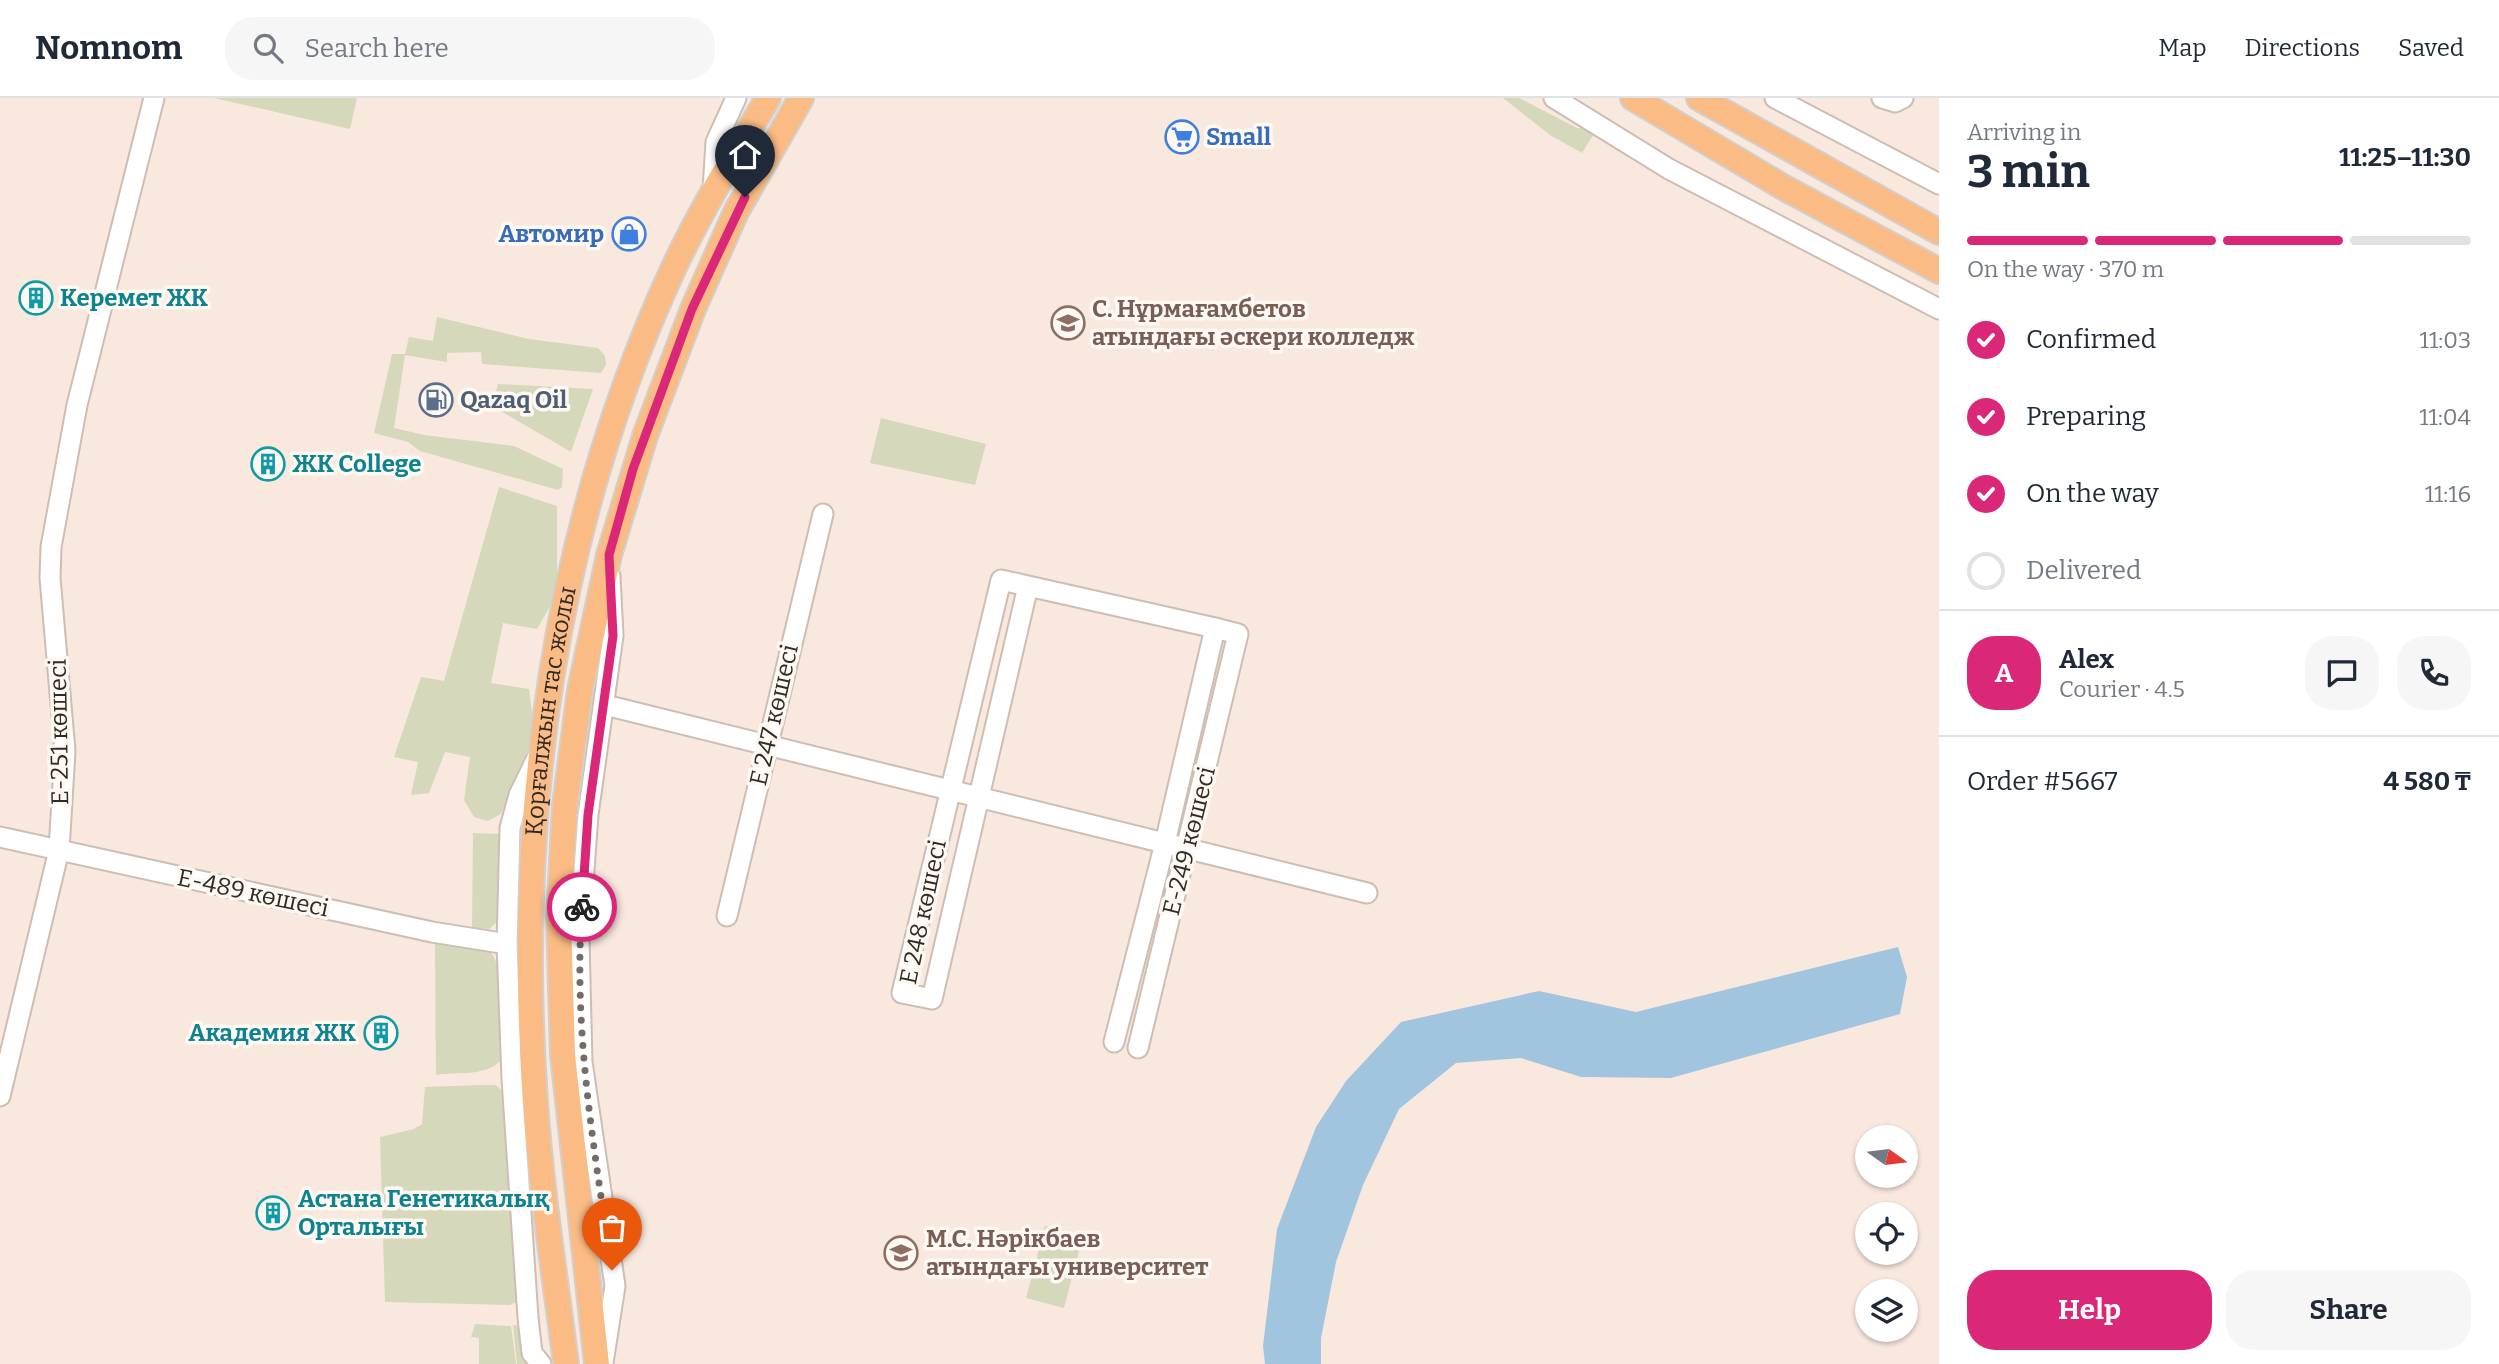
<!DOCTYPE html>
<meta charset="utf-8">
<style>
:root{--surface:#fff;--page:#f6f6f7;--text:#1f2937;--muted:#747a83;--line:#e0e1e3;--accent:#db2777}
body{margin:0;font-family:Bitter,serif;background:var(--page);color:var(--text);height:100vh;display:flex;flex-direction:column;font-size:26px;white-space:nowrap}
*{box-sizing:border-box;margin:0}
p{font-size:23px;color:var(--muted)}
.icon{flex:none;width:38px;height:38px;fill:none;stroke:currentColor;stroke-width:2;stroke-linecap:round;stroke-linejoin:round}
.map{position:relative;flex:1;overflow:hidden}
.details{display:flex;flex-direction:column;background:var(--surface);width:560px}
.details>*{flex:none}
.needle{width:46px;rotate:104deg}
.buttons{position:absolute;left:1855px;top:1027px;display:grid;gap:14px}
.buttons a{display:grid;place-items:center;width:63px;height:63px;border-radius:50%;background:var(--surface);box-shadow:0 2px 5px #0004;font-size:35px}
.pin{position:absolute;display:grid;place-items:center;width:60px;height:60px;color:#fff;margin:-72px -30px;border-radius:50% 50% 50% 0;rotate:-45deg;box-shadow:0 0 7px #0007}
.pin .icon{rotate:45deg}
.courier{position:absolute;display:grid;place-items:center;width:70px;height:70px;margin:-35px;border:5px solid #db2777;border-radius:50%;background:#fff;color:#222;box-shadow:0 2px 9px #0007}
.headline em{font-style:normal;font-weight:700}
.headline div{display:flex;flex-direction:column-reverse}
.headline{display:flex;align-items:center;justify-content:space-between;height:119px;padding:0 28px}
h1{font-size:46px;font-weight:700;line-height:52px}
.bar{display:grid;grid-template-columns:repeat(4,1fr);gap:10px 7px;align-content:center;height:84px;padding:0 28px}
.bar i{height:9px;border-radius:5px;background:var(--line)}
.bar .on{background:var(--accent)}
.bar p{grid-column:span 4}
.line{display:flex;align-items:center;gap:18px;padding:0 28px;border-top:2px solid var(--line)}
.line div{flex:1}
.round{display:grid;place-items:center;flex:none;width:74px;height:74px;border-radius:28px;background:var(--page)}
ol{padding:0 28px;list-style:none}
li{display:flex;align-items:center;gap:21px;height:77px}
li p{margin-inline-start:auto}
li .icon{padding:7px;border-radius:50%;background:var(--accent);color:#fff;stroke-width:4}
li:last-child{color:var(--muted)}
li i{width:38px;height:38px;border:4px solid var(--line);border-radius:50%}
.primary-button{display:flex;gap:14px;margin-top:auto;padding:14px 28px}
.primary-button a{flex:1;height:80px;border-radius:28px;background:var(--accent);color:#fff;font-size:28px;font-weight:700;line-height:80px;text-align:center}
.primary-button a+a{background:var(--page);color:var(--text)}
header{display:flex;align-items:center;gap:42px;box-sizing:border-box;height:98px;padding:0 35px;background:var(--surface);border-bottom:2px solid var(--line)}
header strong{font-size:33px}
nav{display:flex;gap:38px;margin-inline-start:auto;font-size:24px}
.search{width:490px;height:63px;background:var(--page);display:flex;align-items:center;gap:18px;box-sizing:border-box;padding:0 24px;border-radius:28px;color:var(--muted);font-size:26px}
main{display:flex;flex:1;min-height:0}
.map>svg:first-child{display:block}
</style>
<header>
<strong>Nomnom</strong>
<div class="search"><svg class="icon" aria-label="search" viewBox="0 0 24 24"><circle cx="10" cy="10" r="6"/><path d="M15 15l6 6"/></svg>Search here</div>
<nav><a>Map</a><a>Directions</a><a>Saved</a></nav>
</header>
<main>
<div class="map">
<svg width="1939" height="1266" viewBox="0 0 1939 1266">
<rect width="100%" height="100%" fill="#f9e8de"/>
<g fill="#d5d8bb">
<path d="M 214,0 L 357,0 L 350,31 Z"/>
<path d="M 1503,0 L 1519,0 L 1577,30 L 1597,31 L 1582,55 L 1550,37 Z"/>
<path d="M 437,219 L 529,241 L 598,250 L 605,258 L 606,267 L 601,275 L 482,266 L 481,254 L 447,255 L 447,264 L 405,257 L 394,330 L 424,337 L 514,348 L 563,371 L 562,389 L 558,392 L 420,353 L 408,344 L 374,335 L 392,256 L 405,256 L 409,239 L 433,243 Z"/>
<path d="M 498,286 L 593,291 L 571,354 L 492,308 Z"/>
<path d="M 881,320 L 986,346 L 975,387 L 870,365 Z"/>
<path d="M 499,389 L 557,408 L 557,496 L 537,531 L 503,525 L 491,585 L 529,591 L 534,629 L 528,651 L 501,716 L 488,723 L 474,719 L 464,702 L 470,659 L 445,654 L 429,695 L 411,697 L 418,664 L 394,659 L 421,579 L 444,583 Z"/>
<path d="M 473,735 L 499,736 L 504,745 L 498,823 L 489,831 L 472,830 Z"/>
<path d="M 435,844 C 451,845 476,843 489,853 C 506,865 502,938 503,960 C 487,980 458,973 436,977 Z"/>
<path d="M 482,987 L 496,987 L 501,992 L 522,1201 L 510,1207 L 385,1204 L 380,1039 L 414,1031 L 422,1026 L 425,989 Z"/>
<path d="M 1045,1128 L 1083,1138 L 1064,1210 L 1026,1200 Z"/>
<path d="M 475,1226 L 511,1228 L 516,1266 L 479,1266 L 479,1240 L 471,1239 Z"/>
<path d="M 513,1227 L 524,1229 L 531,1266 L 517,1266 Z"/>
</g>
<path fill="#a1c5df" d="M 1898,849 L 1907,879 L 1900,916 L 1671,980 L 1581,979 L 1521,960 L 1456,965 L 1399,1011 L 1363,1087 L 1336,1164 L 1321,1240 L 1321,1266 L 1265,1266 L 1263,1248 L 1277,1131 L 1316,1029 L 1346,983 L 1401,924 L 1539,893 L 1636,914 Z"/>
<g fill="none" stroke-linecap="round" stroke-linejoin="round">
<defs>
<g id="minor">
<path d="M 1554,0 L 1669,71 L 1939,211"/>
<path d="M 1775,0 L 1939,86"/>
<path d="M 1882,0 L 1895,4 L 1903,0"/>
<path d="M 713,92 L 716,44 L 736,0"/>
<path d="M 1028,488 L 932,901 L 902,895 L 1001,482 L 1028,488 L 1215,530 L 1238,536 L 1138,950"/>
<path d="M 605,607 L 1367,795"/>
<path d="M 537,660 L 519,697 L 510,730 L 507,846 L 512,981 L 528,1220 L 532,1255 L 541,1266"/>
<path d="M 0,739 L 432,834 L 507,846"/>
<path d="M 727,818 L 823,416"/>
<path d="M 1114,944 L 1165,745 L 1215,530"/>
<path d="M 0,998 L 59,752 L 65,653 L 50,480 L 51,449 L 77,307 L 154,0"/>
<path d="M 603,1265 L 615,1188 L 582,964 L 579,841 L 588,717 L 613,538 L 610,478"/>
</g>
<g id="major">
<path d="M 1633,0 L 1783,89 L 1939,173"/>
<path d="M 1699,0 L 1939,134"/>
<path id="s1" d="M 566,1266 C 555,1179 541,1091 535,1004 C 515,718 553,429 675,167 C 702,110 736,55 768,0"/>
<path d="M 597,1266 L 563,957 L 559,821 L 565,707 L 580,592 L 609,457 L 645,338 L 693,211 L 736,114 L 801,0"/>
</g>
</defs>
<use href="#minor" stroke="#cdbdb3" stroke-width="23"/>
<use href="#major" stroke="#d1d0cf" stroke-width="28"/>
<use href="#minor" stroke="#fff" stroke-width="19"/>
<use href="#major" stroke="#fabb84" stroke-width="24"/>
</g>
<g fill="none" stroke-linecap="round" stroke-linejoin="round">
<path stroke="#766c66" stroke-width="7" stroke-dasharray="0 12.6" d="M 582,809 C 573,933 594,1050 612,1172"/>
<path stroke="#db2777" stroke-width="9" d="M 582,809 L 588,717 L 613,538 L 609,457 L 633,371 L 692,211 L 745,99"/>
</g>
<defs>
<symbol id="supermarket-ring" viewBox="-11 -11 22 22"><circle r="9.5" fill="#fef8f3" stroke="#3f7fe0" stroke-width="1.5"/><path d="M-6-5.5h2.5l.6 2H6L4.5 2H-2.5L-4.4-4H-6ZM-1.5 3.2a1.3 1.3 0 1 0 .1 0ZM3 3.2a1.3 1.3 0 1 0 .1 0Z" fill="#3f7fe0"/></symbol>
<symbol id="shop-ring" viewBox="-11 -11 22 22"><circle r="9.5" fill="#fef8f3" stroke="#3f7fe0" stroke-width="1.5"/><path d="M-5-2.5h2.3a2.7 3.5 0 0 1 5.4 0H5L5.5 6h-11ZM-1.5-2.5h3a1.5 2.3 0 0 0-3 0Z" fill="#3f7fe0"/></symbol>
<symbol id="building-ring" viewBox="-11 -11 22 22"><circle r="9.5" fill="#fef8f3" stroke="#0f9aa8" stroke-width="1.5"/><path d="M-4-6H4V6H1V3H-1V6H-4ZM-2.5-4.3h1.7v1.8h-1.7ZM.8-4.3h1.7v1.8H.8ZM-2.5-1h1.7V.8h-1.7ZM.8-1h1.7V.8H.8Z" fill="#0f9aa8"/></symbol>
<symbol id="university-ring" viewBox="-11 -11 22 22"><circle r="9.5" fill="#fef8f3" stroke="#8d6e63" stroke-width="1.5"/><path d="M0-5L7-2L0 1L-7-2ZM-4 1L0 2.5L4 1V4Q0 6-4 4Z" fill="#8d6e63"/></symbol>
<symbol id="fuel-ring" viewBox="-11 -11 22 22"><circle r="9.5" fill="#fef8f3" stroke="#5c6f8a" stroke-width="1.5"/><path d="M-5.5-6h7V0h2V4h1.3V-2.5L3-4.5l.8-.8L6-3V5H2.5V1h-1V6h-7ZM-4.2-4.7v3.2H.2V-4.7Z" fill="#5c6f8a"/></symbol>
</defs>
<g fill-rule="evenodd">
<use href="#supermarket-ring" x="1163" y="20" width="38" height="38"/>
<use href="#shop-ring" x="610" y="117" width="38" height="38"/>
<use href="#building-ring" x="17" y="181" width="38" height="38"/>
<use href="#university-ring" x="1049" y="206" width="38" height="38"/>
<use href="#fuel-ring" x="417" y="283" width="38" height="38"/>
<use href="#building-ring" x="249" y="347" width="38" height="38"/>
<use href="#building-ring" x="362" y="916" width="38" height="38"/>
<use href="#building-ring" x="254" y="1096" width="38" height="38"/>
<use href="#university-ring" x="882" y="1136" width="38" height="38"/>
</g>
<g text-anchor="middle" stroke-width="7" stroke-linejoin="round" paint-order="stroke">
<g font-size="24" font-weight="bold" fill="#366cbe" stroke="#fef8f3" text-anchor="start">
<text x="1206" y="47">Small</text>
<text x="604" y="144" text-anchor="end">Автомир</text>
</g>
<g font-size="24" font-weight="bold" fill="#0d838f" stroke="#fef8f3" text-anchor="start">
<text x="60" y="208">Керемет ЖК</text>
<text x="292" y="374">ЖК College</text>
<text x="356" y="943" text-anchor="end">Академия ЖК</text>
<text x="298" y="1109">Астана Генетикалық<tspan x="298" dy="28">Орталығы</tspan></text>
</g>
<g font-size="24" font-weight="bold" fill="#785e54" stroke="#fef8f3" text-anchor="start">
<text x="1092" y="219">С. Нұрмағамбетов<tspan x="1092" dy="28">атындағы әскери колледж</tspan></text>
<text x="926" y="1149">М.С. Нәрікбаев<tspan x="926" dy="28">атындағы университет</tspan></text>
</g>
<g font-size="24" font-weight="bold" fill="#4e5e75" stroke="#fef8f3" text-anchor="start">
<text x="460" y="310">Qazaq Oil</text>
</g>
<g font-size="24" fill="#302a26" stroke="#fef8f3">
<text dy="8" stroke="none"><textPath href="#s1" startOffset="656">Қорғалжын тас жолы</textPath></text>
<text transform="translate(774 617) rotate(-77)" y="8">Е 247 көшесі</text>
<text transform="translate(59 634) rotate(-91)" y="8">Е-251 көшесі</text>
<text transform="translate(1189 743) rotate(-76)" y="8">Е-249 көшесі</text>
<text transform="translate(253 795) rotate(12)" y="8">Е-489 көшесі</text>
<text transform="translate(923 814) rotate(-78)" y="8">Е 248 көшесі</text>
</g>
</g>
</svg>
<div class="buttons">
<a><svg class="needle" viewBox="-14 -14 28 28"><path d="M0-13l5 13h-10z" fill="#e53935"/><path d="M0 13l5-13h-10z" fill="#747a83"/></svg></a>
<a><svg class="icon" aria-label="locate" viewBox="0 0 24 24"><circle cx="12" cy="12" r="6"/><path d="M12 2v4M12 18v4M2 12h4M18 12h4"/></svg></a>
<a><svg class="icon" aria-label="layers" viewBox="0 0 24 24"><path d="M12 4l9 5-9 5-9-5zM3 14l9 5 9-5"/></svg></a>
</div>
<div class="pin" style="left:612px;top:1172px;background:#ea580c"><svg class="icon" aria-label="bag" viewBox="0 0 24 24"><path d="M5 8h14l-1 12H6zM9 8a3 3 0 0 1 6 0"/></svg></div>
<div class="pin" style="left:745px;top:99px;background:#1f2937"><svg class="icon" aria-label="home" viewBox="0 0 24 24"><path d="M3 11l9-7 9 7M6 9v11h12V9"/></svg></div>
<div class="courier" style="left:582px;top:809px"><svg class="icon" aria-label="bike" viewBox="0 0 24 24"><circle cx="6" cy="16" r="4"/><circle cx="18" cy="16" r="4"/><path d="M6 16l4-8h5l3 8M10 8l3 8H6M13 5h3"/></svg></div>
</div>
<section class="details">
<div class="headline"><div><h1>3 min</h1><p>Arriving in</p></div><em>11:25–11:30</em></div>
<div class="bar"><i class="on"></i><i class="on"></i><i class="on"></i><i></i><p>On the way · 370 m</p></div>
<ol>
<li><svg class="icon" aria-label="check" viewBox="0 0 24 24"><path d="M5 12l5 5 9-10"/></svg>Confirmed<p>11:03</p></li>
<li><svg class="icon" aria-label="check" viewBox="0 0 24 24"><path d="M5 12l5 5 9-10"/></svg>Preparing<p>11:04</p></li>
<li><svg class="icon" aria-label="check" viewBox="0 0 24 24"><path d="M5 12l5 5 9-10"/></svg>On the way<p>11:16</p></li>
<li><i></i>Delivered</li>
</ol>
<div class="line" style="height:126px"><b class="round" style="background:var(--accent);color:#fff">A</b><div><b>Alex</b><p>Courier · 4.5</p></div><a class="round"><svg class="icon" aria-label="chat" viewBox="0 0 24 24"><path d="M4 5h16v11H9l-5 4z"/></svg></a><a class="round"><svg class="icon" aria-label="phone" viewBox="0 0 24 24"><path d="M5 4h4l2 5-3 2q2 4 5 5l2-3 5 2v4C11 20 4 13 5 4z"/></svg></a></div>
<div class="line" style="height:91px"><div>Order #5667</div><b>4 580 ₸</b></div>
<div class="primary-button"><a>Help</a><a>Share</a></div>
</section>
</main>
